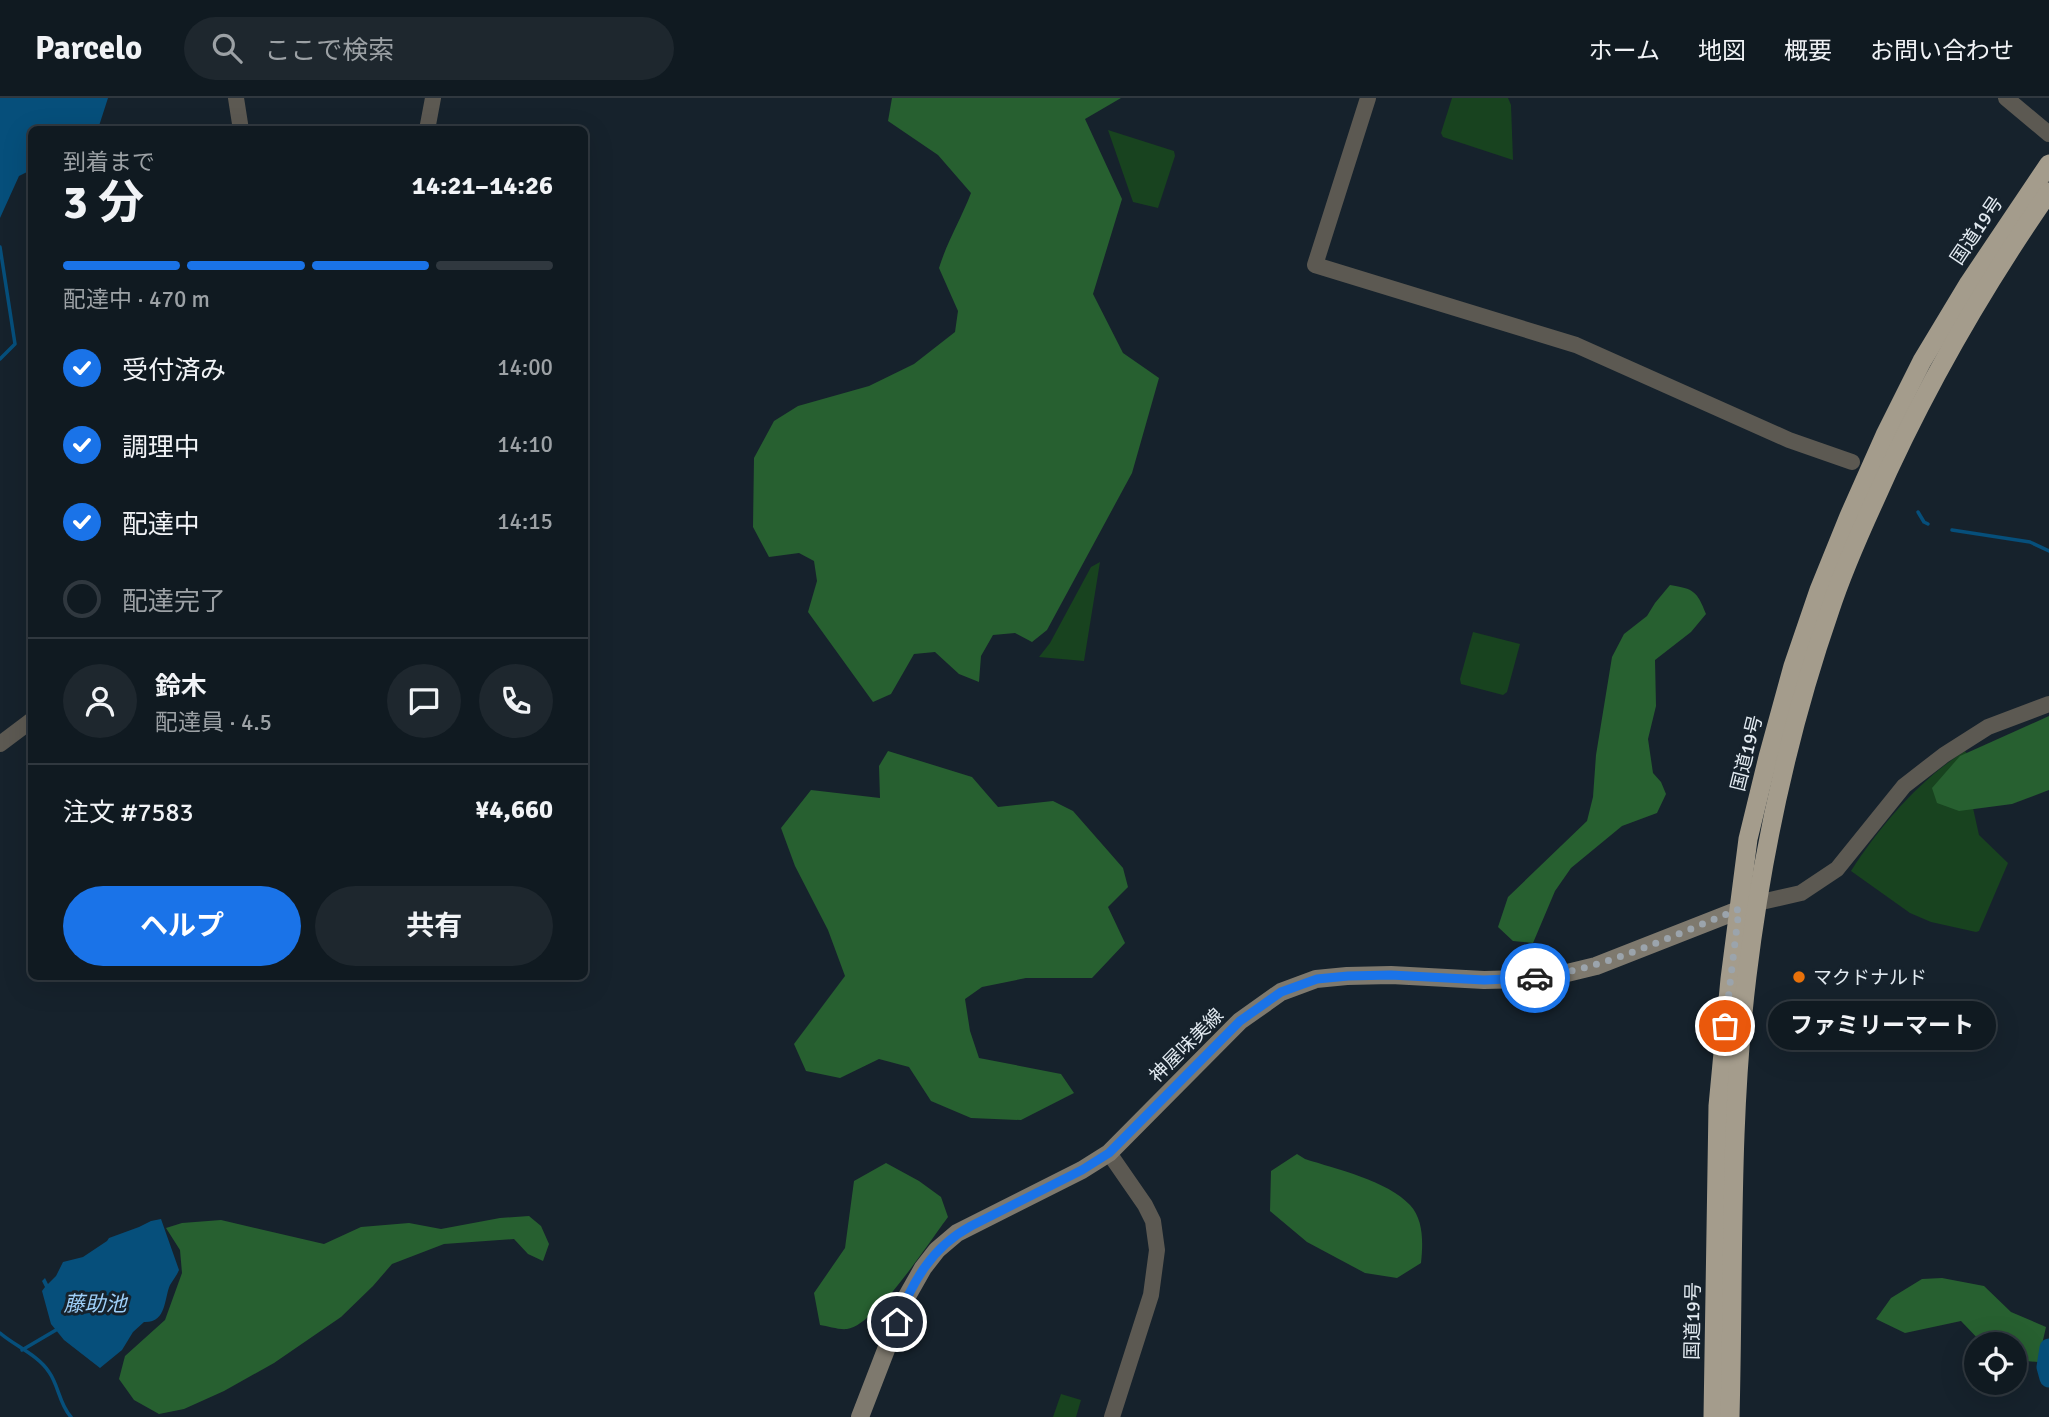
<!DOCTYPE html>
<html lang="ja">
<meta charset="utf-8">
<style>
:root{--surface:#101a21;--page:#1e272e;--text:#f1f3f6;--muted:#9ca1a5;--line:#30383f;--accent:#1a73e8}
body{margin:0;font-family:Signika,"Noto Sans JP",sans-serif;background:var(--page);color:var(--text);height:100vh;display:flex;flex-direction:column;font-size:26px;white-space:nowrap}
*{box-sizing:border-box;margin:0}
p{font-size:23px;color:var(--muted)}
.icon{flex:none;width:38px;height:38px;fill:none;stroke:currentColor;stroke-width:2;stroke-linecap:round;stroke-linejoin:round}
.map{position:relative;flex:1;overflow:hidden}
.details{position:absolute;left:28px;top:28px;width:560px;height:854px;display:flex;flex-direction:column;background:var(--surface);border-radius:10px;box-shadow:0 7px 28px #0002,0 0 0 2px var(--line)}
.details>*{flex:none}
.buttons{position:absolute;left:1964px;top:1234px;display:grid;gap:14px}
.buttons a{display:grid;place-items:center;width:63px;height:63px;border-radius:50%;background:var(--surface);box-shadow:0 7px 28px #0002,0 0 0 2px var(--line);font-size:35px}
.pin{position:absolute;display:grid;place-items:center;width:60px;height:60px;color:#fff;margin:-30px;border:4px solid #fff;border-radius:50%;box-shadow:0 2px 7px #0007}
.courier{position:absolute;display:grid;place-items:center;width:70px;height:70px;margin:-35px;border:5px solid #1a73e8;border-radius:50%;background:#fff;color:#222;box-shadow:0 2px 9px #0007}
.bubble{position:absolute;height:49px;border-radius:24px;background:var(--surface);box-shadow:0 7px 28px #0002,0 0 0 2px var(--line);font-size:23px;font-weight:700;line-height:49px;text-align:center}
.overview em{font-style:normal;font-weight:700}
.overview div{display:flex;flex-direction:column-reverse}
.overview{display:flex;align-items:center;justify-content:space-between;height:119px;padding:0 35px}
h1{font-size:46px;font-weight:700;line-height:52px}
.bar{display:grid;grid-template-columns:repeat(4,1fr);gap:10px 7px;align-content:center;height:84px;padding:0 35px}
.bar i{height:9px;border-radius:5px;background:var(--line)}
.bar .on{background:var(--accent)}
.bar p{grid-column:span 4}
.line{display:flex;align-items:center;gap:18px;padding:0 35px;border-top:2px solid var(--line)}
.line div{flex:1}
.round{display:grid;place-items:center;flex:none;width:74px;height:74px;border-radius:37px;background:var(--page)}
ol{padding:0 35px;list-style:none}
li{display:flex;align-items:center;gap:21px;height:77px}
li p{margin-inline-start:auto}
li .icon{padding:7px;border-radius:50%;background:var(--accent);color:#fff;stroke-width:4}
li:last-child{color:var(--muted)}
li i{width:38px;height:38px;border:4px solid var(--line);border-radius:50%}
.primary-button{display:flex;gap:14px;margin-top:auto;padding:14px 35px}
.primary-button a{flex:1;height:80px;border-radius:42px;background:var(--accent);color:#fff;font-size:28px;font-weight:700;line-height:80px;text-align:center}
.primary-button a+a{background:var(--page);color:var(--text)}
header{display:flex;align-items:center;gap:42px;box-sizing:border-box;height:98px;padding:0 35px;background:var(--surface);border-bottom:2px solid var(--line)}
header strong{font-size:33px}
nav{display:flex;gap:38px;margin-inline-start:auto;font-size:24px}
.search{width:490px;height:63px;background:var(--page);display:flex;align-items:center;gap:18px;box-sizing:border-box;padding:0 24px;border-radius:38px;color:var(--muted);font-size:26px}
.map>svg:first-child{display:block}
</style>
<header>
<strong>Parcelo</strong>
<div class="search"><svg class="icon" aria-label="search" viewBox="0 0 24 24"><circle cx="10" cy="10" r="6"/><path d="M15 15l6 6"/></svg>ここで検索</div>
<nav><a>ホーム</a><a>地図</a><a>概要</a><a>お問い合わせ</a></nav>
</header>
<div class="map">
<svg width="2049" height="1319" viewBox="0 0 2049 1319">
<rect width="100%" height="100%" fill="#16222c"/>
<g fill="#18431f">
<path d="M 1452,0 L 1508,0 L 1511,7 L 1513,62 L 1443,39 L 1441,35 Z"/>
<path d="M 1108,32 L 1174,53 L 1175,58 L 1158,110 L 1133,104 Z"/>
<path d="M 1100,464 L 1084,563 L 1039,559 L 1050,545 L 1091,469 Z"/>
<path d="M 1473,534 L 1520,546 L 1507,594 L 1503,597 L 1461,586 L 1460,581 Z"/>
<path d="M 1965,653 L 1972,662 L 1971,701 L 1979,737 L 2008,765 L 1979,833 L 1976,834 L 1931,824 L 1910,815 L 1851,773 C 1880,728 1919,682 1965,653 Z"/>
<path d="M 1061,1296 L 1081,1302 L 1076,1319 L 1053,1319 Z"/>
</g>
<g fill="#276030">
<path d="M 892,0 L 1121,0 L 1085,21 L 1122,101 L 1093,196 L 1123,255 L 1159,280 L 1132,375 L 1047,532 L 1032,544 L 1015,535 L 993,537 L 981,558 L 979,584 L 959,576 L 935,554 L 914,556 L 891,596 L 873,604 L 808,514 L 817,483 L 814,463 L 799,455 L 769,459 L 753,429 L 754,360 L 774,323 L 798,308 L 869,288 L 914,266 L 955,234 L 958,213 L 939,170 C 947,144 961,121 971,95 L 938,57 L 888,23 Z"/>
<path d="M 1670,487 C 1694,491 1697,493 1706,516 L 1691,534 L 1655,562 L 1656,608 L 1648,641 L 1653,675 L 1661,684 L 1666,696 L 1657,715 L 1622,728 L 1571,770 L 1555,793 L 1533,845 L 1513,843 L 1498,829 L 1508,799 L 1587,723 L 1593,699 L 1596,657 L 1612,559 L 1624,536 L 1647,518 L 1655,505 Z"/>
<path d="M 2049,618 L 2049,692 L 2012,706 L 1959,713 L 1937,705 L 1932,690 L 1960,658 Z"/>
<path d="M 888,653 L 972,679 L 998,709 L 1053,703 L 1073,713 L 1123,770 L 1128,789 L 1108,809 L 1125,845 L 1092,880 L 1026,880 L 982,889 L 965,901 L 970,933 L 979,960 L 1061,976 L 1074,995 L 1021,1022 L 971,1020 L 931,1003 L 909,969 L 879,961 L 840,980 L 806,973 L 794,946 L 845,878 L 828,832 L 795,768 L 781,730 L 811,692 L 880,700 L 879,668 Z"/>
<path d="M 1297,1056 L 1305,1061 C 1336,1071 1388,1083 1410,1107 C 1424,1122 1423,1146 1421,1165 L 1397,1180 L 1365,1175 L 1307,1144 L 1270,1113 L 1271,1073 Z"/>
<path d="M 886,1065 L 919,1083 L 941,1099 L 948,1119 C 929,1144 876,1227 847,1231 C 839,1232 828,1228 820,1227 L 814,1195 L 845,1150 L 854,1083 Z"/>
<path d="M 529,1118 L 541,1128 L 549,1146 L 543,1163 L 528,1156 L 514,1141 L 444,1146 L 392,1166 L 373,1188 L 341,1219 L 274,1265 L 224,1293 L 184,1311 L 159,1316 L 134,1302 L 119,1281 L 125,1258 L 165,1222 L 182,1175 L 180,1152 L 166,1130 L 182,1125 L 221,1122 L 324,1146 L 361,1129 L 409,1125 L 441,1131 L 500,1120 Z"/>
<path d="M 1942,1180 L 1984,1188 L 2011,1214 L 2046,1229 L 2038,1264 L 2014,1262 L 2014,1246 L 1983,1246 L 1961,1223 L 1905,1235 L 1876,1221 L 1891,1200 L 1922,1181 Z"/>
</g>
<g fill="#064f7b">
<path d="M 0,0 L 108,0 L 98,31 L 32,32 L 31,72 L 19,78 L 0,120 Z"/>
<path d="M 161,1121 L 179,1172 C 177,1177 173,1182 170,1187 C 164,1200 167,1225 144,1224 L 133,1234 L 122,1252 L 100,1270 L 64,1242 L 51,1226 L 42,1193 L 45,1189 L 42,1183 L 45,1180 L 48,1186 L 56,1178 L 63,1164 L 83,1159 L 107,1143 L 109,1140 L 139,1129 L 151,1123 Z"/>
</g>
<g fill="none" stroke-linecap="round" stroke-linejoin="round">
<g stroke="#064f7b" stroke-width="3.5">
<path d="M 0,149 L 15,246 L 0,261"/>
<path d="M 1918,414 L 1924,424 L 1928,426"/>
<path d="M 1952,432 L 2030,444 L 2049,453"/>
<path d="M 0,1235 C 15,1248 38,1257 49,1274 C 59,1288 59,1306 71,1319"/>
<path d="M 22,1252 L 56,1232"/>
</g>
<path stroke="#064f7b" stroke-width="19" d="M 2049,1250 L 2046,1269 L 2049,1280"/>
<g stroke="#5c5952" stroke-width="16">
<path d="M 236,0 L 241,32"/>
<path d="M 1368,0 L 1315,167 L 1576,247 L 1789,342 L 1852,364"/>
<path d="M 2006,0 L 2049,36"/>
<path d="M 427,32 L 433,0"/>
<path d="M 0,646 L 32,622"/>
<path d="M 1757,805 L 1801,795 L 1837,771 L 1904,688 L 1944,657 L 1988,629 L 2049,606"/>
<path d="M 1109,1055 L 1145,1107 L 1153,1123 L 1157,1152 L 1151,1197 L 1112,1319"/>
</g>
<path stroke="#7e796e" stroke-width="18" d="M 860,1319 L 906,1200 L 923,1170 L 937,1152 L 957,1135 L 1082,1072 L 1109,1055 L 1240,923 L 1281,894 L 1316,881 L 1347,878 L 1391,877 L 1484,882 L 1526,881 L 1563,876 L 1596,868 L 1749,808"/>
<g stroke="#a49c8c" stroke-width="19">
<path d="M 1713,1319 L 1718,1008 L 1730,881 L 1748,741 L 1768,659 L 1793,568 L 1819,492 L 1849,418 L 1885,337 L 1922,263 L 1969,185 L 2049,66"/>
<path d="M 1730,1319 C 1734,1172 1729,1024 1747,878 C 1762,755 1789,630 1830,512 C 1842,475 1858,439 1874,404 C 1922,295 1981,192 2049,94"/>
</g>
</g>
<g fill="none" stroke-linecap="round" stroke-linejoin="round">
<path stroke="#9ba4ac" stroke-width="7" stroke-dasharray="0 12.6" d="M 1535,880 C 1606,870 1672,838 1739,811 L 1725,928"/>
<path stroke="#1a73e8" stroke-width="9" d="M 897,1224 C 912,1184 932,1149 971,1128 L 1082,1072 L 1109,1055 L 1240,923 L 1281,894 L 1317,881 L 1348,878 L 1391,877 L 1484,882 L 1535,880"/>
</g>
<circle fill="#e8710a" stroke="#16222c" stroke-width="2.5" cx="1799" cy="879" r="7"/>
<g text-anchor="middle" stroke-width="6" stroke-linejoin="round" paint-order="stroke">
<g font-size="19" fill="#e2eaf1" stroke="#16222c">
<text transform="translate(1976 132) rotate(-56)" y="7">国道19号</text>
<text transform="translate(1746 655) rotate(-76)" y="7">国道19号</text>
<text transform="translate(1186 947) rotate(-45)" y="7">神屋味美線</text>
<text transform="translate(1692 1223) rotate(-89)" y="7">国道19号</text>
</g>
<g font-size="19" fill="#e2eaf1" stroke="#16222c" text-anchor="start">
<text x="1813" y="886">マクドナルド</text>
</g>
<g font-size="21" font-style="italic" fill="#9fd0f9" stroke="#16222c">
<text x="95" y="1213">藤助池</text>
</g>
</g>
</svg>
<div class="buttons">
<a><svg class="icon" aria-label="locate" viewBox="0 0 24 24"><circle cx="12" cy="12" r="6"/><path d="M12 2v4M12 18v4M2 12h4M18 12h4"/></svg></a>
</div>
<div class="pin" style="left:1725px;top:928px;background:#ea580c"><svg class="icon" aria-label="bag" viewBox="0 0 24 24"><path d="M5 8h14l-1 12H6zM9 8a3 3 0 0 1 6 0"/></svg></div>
<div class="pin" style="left:897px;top:1224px;background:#1f2937"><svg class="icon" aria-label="home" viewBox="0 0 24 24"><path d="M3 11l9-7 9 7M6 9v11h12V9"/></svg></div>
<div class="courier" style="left:1535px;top:880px"><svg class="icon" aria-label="car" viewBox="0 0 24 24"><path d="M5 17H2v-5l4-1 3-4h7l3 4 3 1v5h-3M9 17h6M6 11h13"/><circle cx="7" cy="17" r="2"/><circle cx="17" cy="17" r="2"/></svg></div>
<div class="bubble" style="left:1768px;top:903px;width:228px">ファミリーマート</div>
<section class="details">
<div class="overview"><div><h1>3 分</h1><p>到着まで</p></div><em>14:21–14:26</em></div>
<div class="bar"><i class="on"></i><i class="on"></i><i class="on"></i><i></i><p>配達中 · 470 m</p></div>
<ol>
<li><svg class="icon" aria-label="check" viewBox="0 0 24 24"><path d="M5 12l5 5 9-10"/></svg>受付済み<p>14:00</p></li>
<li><svg class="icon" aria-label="check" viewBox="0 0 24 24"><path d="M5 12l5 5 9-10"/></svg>調理中<p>14:10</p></li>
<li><svg class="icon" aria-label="check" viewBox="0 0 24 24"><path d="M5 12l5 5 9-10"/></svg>配達中<p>14:15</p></li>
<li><i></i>配達完了</li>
</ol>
<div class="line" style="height:126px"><a class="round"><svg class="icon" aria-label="person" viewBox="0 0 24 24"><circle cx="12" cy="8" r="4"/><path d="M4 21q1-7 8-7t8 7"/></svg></a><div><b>鈴木</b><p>配達員 · 4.5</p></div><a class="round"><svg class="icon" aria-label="chat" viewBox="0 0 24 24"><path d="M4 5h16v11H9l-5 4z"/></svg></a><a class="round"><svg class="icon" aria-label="phone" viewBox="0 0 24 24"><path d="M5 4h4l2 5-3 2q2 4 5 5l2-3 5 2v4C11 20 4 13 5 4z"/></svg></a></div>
<div class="line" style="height:91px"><div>注文 #7583</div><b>¥4,660</b></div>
<div class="primary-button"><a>ヘルプ</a><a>共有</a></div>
</section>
</div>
